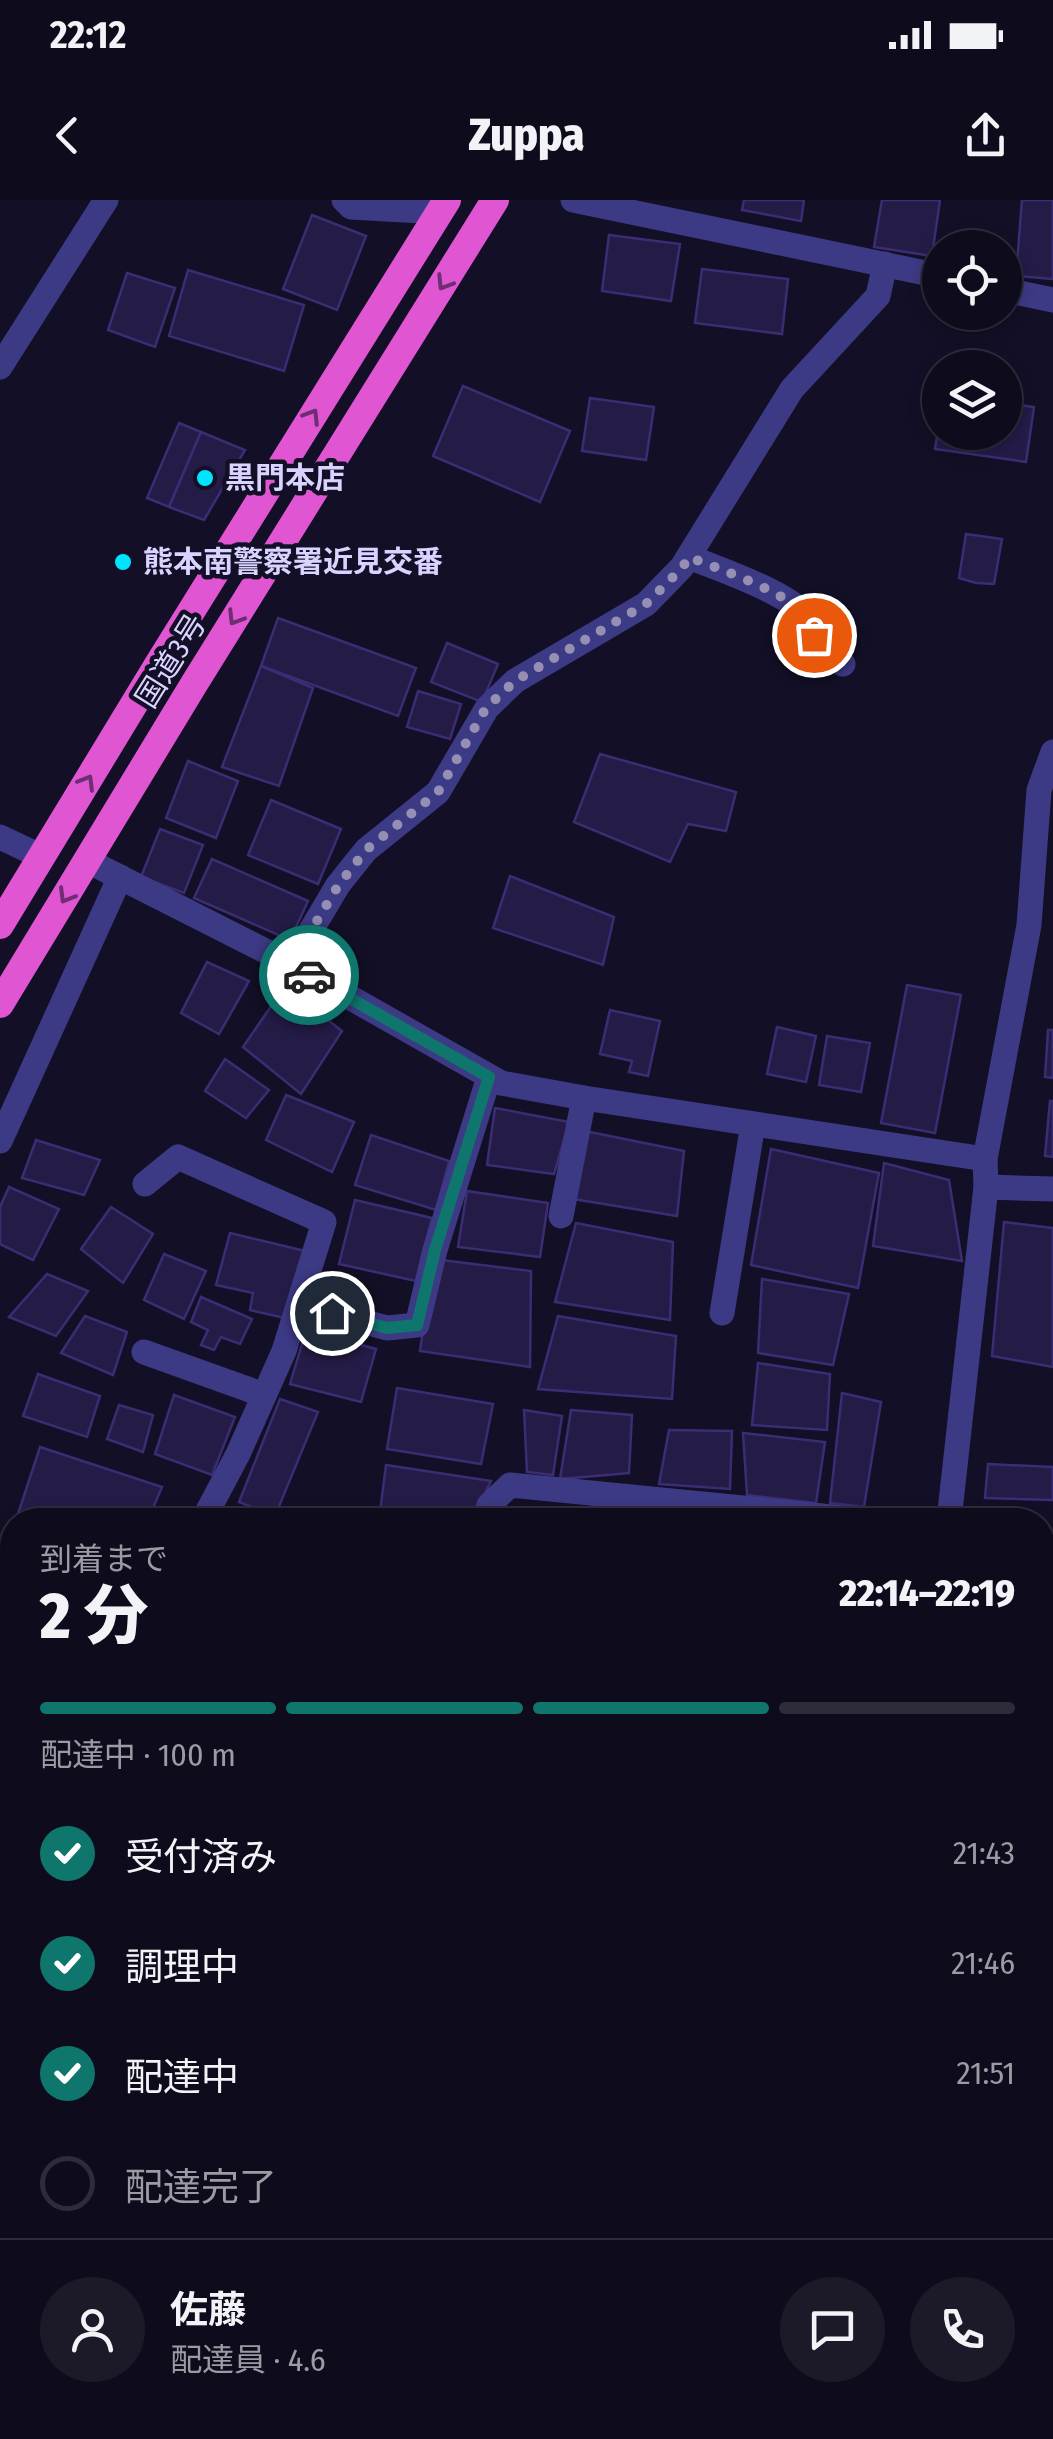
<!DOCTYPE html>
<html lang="ja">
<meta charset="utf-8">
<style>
:root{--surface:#0e0b1c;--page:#1c1929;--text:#f1f3f6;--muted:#9b9ba3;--line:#2e2b3b;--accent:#0f766e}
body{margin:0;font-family:"Fira Sans Condensed","Noto Sans JP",sans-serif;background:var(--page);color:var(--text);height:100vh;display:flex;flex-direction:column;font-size:38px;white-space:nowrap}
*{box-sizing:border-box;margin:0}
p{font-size:32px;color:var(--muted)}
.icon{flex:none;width:55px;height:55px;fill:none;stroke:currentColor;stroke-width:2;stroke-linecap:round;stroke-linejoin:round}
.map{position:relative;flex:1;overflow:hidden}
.drawer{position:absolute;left:0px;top:1308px;width:1055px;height:932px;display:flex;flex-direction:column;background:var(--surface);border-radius:40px 40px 0 0;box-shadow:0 5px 15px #0003,0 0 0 2px var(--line)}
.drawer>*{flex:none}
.tools{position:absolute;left:922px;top:30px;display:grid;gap:20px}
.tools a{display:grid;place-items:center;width:100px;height:100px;border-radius:50%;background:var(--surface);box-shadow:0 5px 15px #0003,0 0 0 2px var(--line);font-size:50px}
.pin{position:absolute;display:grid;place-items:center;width:85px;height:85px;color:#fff;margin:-42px;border:5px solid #fff;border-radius:50%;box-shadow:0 2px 10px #0007}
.courier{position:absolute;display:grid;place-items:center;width:100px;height:100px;margin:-50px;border:8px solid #0f766e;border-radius:50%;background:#fff;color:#222;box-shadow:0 2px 12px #0007}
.overview em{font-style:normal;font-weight:800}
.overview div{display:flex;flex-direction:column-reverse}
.overview{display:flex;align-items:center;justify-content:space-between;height:170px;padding:0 40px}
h1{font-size:65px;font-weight:800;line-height:75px}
.bar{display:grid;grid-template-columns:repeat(4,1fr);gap:15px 10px;align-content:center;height:120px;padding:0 40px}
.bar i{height:12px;border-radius:8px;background:var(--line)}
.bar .on{background:var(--accent)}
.bar p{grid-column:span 4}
.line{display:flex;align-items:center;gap:25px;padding:0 40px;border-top:2px solid var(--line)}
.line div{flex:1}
.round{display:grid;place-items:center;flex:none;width:105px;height:105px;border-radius:52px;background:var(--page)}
ol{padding:0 40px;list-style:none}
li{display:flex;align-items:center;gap:30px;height:110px}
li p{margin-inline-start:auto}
li .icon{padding:10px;border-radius:50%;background:var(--accent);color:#fff;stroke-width:4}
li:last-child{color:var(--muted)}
li i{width:55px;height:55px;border:5px solid var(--line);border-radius:50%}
.status{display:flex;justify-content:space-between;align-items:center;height:70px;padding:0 50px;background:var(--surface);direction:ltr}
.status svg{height:28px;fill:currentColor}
header{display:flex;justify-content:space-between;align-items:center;height:130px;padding:0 40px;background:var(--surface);font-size:45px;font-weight:800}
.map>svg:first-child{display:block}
</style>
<div class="status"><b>22:12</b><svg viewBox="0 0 49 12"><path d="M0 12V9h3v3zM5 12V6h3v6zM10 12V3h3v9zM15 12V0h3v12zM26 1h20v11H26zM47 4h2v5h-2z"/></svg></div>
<header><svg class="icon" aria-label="back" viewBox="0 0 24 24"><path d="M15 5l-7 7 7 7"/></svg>Zuppa<svg class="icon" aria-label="share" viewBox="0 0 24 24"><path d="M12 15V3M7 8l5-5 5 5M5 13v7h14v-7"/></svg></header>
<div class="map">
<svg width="1053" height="2239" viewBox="0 0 1053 2239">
<rect width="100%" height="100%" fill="#130f26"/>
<g fill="#241b47" stroke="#3b2d73" stroke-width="2.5">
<path d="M 744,0 L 804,0 L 801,21 L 742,10 Z"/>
<path d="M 882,0 L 940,0 L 932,56 L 874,47 Z"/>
<path d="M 1022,0 L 1053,0 L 1053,79 L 1016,76 Z"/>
<path d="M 312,15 L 366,36 L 337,110 L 283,89 Z"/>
<path d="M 609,35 L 680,44 L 671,101 L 602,91 Z"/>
<path d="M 702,69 L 788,79 L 782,134 L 695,123 Z"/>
<path d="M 188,70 L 304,105 L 284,171 L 169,136 Z"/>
<path d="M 127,73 L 175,88 L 155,147 L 108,130 Z"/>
<path d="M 463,186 L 570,231 L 540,302 L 433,256 Z"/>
<path d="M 590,198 L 654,207 L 646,260 L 582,251 Z"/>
<path d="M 1005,203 L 1034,207 L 1026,262 L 935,249 L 940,219 L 940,232 L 1005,232 Z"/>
<path d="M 179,223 L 201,232 L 169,307 L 147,298 Z"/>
<path d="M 201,232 L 245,250 L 204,320 L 169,307 Z"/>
<path d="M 966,334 L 1002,339 L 994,384 L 976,383 L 959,378 Z"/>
<path d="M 278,418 L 416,468 L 398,516 L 261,466 Z"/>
<path d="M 447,443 L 498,464 L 482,502 L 431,482 Z"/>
<path d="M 261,466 L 313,488 L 279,586 L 222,567 Z"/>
<path d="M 418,491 L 461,504 L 450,539 L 407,527 Z"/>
<path d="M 600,554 L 736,592 L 726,631 L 688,624 L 670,662 L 574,622 Z"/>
<path d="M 188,561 L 238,581 L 216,638 L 166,618 Z"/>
<path d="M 271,600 L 341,629 L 318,684 L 248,655 Z"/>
<path d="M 160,629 L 203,645 L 184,693 L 141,677 Z"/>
<path d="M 212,659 L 308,701 L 290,740 L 194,698 Z"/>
<path d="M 510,676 L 614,717 L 603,765 L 493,728 Z"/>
<path d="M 207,762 L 249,781 L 219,834 L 181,813 Z"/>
<path d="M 907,785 L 961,795 L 935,933 L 881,923 Z"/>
<path d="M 285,786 L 342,831 L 301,894 L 243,847 Z"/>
<path d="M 610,810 L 660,821 L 648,876 L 629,872 L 632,861 L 600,854 Z"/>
<path d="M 777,827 L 816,836 L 806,882 L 767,874 Z"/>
<path d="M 1048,830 L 1053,830 L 1053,878 L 1045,877 Z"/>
<path d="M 827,836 L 870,843 L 861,892 L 819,885 Z"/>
<path d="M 225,859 L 269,890 L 246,918 L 205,891 Z"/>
<path d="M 286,895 L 354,922 L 332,972 L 266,940 Z"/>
<path d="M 1050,901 L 1053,901 L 1053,957 L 1045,956 Z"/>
<path d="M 495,908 L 569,922 L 554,974 L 487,965 Z"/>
<path d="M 580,930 L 684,951 L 677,1016 L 573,999 Z"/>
<path d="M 371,935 L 449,961 L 436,1010 L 355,985 Z"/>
<path d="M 36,940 L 100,960 L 84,995 L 22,978 Z"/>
<path d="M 771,949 L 879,973 L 858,1088 L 751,1065 Z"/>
<path d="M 884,963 L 949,980 L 962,1061 L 873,1046 Z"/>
<path d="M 9,987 L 59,1009 L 33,1060 L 0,1044 L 0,1007 Z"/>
<path d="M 467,991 L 548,1003 L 540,1057 L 458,1047 Z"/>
<path d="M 355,1000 L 432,1018 L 416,1081 L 339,1064 Z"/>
<path d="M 111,1007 L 153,1034 L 123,1083 L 81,1049 Z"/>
<path d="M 1004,1022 L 1053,1028 L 1053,1167 L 992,1156 Z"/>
<path d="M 576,1023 L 673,1042 L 670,1120 L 555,1102 Z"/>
<path d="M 230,1033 L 305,1051 L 289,1119 L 250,1110 L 253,1093 L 216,1085 Z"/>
<path d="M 164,1054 L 206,1071 L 184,1119 L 144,1100 Z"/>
<path d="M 433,1059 L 531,1071 L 530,1167 L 420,1151 Z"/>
<path d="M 47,1074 L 88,1091 L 56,1136 L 9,1117 Z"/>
<path d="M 762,1079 L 849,1094 L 833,1165 L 758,1153 Z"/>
<path d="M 201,1097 L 252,1119 L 240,1144 L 221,1137 L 214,1150 L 201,1145 L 208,1130 L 191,1122 Z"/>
<path d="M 311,1114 L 339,1121 L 335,1138 L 376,1149 L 361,1202 L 290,1184 Z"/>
<path d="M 85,1116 L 127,1132 L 113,1175 L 61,1153 Z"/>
<path d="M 558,1116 L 676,1136 L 672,1199 L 538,1189 Z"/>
<path d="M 758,1163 L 830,1174 L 827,1230 L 752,1225 Z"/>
<path d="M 38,1174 L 100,1196 L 87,1237 L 23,1216 Z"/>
<path d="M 397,1188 L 493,1204 L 481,1264 L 387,1249 Z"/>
<path d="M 842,1193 L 881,1202 L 864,1307 L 830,1303 Z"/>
<path d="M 174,1195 L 235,1217 L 212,1275 L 155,1254 Z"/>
<path d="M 280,1199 L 318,1212 L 275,1316 L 239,1302 Z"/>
<path d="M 119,1205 L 153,1215 L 143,1252 L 107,1239 Z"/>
<path d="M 524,1210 L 562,1216 L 553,1275 L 527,1272 Z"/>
<path d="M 571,1210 L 632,1215 L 629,1273 L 560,1279 Z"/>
<path d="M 669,1230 L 732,1231 L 730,1289 L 659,1284 Z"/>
<path d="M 743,1233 L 825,1242 L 816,1303 L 747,1295 Z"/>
<path d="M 40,1247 L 162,1287 L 148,1320 L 16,1320 Z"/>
<path d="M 988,1264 L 1053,1267 L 1053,1300 L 985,1298 Z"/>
<path d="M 386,1265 L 491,1281 L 472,1320 L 380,1312 Z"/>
<path d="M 547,1311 L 546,1320 L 512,1320 L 514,1312 Z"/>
<path d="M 1042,1469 L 1053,1470 L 1053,1553 L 1042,1552 Z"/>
<path d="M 12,1591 L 12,1640 L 0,1636 Z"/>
<path d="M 1042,1594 L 1053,1595 L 1053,1728 L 1042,1727 Z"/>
<path d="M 1042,1763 L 1053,1763 L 1053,1812 L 1042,1811 Z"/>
<path d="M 0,1772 L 12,1780 L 0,1799 Z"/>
<path d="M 1042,1821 L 1053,1822 L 1052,1888 L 1042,1888 Z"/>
<path d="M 12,1946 L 12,2015 L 0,2011 L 0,1970 Z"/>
<path d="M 1042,1988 L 1053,1990 L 1053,2091 L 1042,2090 Z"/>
<path d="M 27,2228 L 102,2228 L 100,2239 L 75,2239 Z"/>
<rect x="307" y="2228" width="110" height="11"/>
</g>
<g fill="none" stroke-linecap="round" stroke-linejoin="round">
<g stroke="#3d3a85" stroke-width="25">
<path d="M 344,0 L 351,7 L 439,12"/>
<path d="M 573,0 L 940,76"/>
<path d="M 1005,90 L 1053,100"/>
<path d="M 689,357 C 716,368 796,395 809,420 C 814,429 816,441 820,450 L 843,464"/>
<path d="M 0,637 L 42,657"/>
<path d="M 88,661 L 291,764 L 501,883 L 584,898 L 985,959"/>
<path d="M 291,764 L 338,685 L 366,650 L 438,592 L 487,508 L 515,481 L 646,404 L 682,367 L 792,189 L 878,96 L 885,64"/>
<path d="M 0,941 L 120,677"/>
<path d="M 145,984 L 178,957 L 324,1022 L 284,1151 L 238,1254 L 203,1320"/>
<path d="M 986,987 L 1053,989"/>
<path d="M 561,1016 L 584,898"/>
<path d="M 332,1113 L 387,1128 L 417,1125 L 435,1050 L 489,877"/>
<path d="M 722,1113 L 753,924"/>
<path d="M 144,1152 L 264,1195"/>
<path d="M 486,1320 L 489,1305 L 510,1285 L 863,1320"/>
<path d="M 949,1320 L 986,987 L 985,959 L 1029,725 L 1039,590 L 1053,552"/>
<path d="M 0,1546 L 12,1545"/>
<path d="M 1042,1585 L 1053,1586"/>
<path d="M 0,2060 L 12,2064"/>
<path d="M 747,2228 L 811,2232 L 824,2228"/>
<path d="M 918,2228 L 992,2239"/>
<path d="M 116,2239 L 119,2228"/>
</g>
<path stroke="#3d3a85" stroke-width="25" d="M 0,167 L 106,0"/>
<g stroke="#e055d1" stroke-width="28">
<path d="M 0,725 L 159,463 L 447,0"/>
<path d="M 0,804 L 194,484 L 495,0"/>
</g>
</g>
<defs><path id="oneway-chevron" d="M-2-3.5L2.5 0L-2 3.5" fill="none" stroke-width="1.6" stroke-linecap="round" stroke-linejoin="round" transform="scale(2.5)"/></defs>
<g stroke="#6f2e73">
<use href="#oneway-chevron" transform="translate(444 83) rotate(122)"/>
<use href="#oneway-chevron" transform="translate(312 216) rotate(-58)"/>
<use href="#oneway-chevron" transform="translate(235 418) rotate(122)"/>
<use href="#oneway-chevron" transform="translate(87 582) rotate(-59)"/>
<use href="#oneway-chevron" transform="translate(66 696) rotate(121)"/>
</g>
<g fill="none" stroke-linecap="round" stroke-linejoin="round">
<path stroke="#948fb3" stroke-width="10" stroke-dasharray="0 18" d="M 309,775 L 291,764 L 338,686 L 366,650 L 438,592 L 486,508 L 515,481 L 646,404 L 682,368 L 689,357 C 716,368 796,395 809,420 C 812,425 812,430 814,435"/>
<path stroke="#0f766e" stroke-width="12" d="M 309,775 L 489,877 L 435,1050 L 417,1125 L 387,1128 L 332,1113"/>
</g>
<g fill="#00e5ff" stroke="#130f26" stroke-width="4">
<circle cx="205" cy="278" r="10"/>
<circle cx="123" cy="362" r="10"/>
</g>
<g text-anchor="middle" stroke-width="9" stroke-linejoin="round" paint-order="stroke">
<g font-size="30" font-weight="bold" fill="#d9d4ff" stroke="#130f26" text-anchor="start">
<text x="225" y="288">黒門本店</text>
<text x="143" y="372">熊本南警察署近見交番</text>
</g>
<g font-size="30" fill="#d9d4ff" stroke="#130f26">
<text transform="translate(171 461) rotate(-58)" y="10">国道3号</text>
</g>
</g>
</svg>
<div class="tools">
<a><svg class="icon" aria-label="locate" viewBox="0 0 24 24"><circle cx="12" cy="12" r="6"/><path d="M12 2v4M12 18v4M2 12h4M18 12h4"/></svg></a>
<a><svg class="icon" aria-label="layers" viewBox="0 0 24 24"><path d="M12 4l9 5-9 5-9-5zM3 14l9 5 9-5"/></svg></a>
</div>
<div class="pin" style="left:814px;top:435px;background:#ea580c"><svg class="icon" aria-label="bag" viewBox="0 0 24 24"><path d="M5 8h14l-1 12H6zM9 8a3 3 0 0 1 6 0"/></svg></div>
<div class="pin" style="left:332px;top:1113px;background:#1f2937"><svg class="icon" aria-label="home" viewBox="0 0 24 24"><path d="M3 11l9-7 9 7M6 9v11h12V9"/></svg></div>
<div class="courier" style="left:309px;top:775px"><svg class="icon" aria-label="car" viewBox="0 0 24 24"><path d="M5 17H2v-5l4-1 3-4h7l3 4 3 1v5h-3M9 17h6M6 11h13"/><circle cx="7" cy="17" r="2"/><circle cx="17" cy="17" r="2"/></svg></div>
<section class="drawer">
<div class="overview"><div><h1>2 分</h1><p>到着まで</p></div><em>22:14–22:19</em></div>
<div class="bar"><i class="on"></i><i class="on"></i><i class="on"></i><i></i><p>配達中 · 100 m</p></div>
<ol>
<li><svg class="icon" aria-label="check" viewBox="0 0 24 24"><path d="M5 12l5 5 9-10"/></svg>受付済み<p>21:43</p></li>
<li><svg class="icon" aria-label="check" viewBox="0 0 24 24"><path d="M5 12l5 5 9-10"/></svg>調理中<p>21:46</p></li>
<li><svg class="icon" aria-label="check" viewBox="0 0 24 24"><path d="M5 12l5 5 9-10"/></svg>配達中<p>21:51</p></li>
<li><i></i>配達完了</li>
</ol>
<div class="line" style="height:180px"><a class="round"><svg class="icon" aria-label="person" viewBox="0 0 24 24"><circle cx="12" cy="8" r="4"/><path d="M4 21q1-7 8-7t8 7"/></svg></a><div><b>佐藤</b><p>配達員 · 4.6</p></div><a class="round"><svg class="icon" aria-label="chat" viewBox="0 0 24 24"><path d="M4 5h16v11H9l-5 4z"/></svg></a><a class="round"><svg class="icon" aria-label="phone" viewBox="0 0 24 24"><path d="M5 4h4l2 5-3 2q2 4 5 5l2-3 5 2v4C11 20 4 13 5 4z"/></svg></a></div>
</section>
</div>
